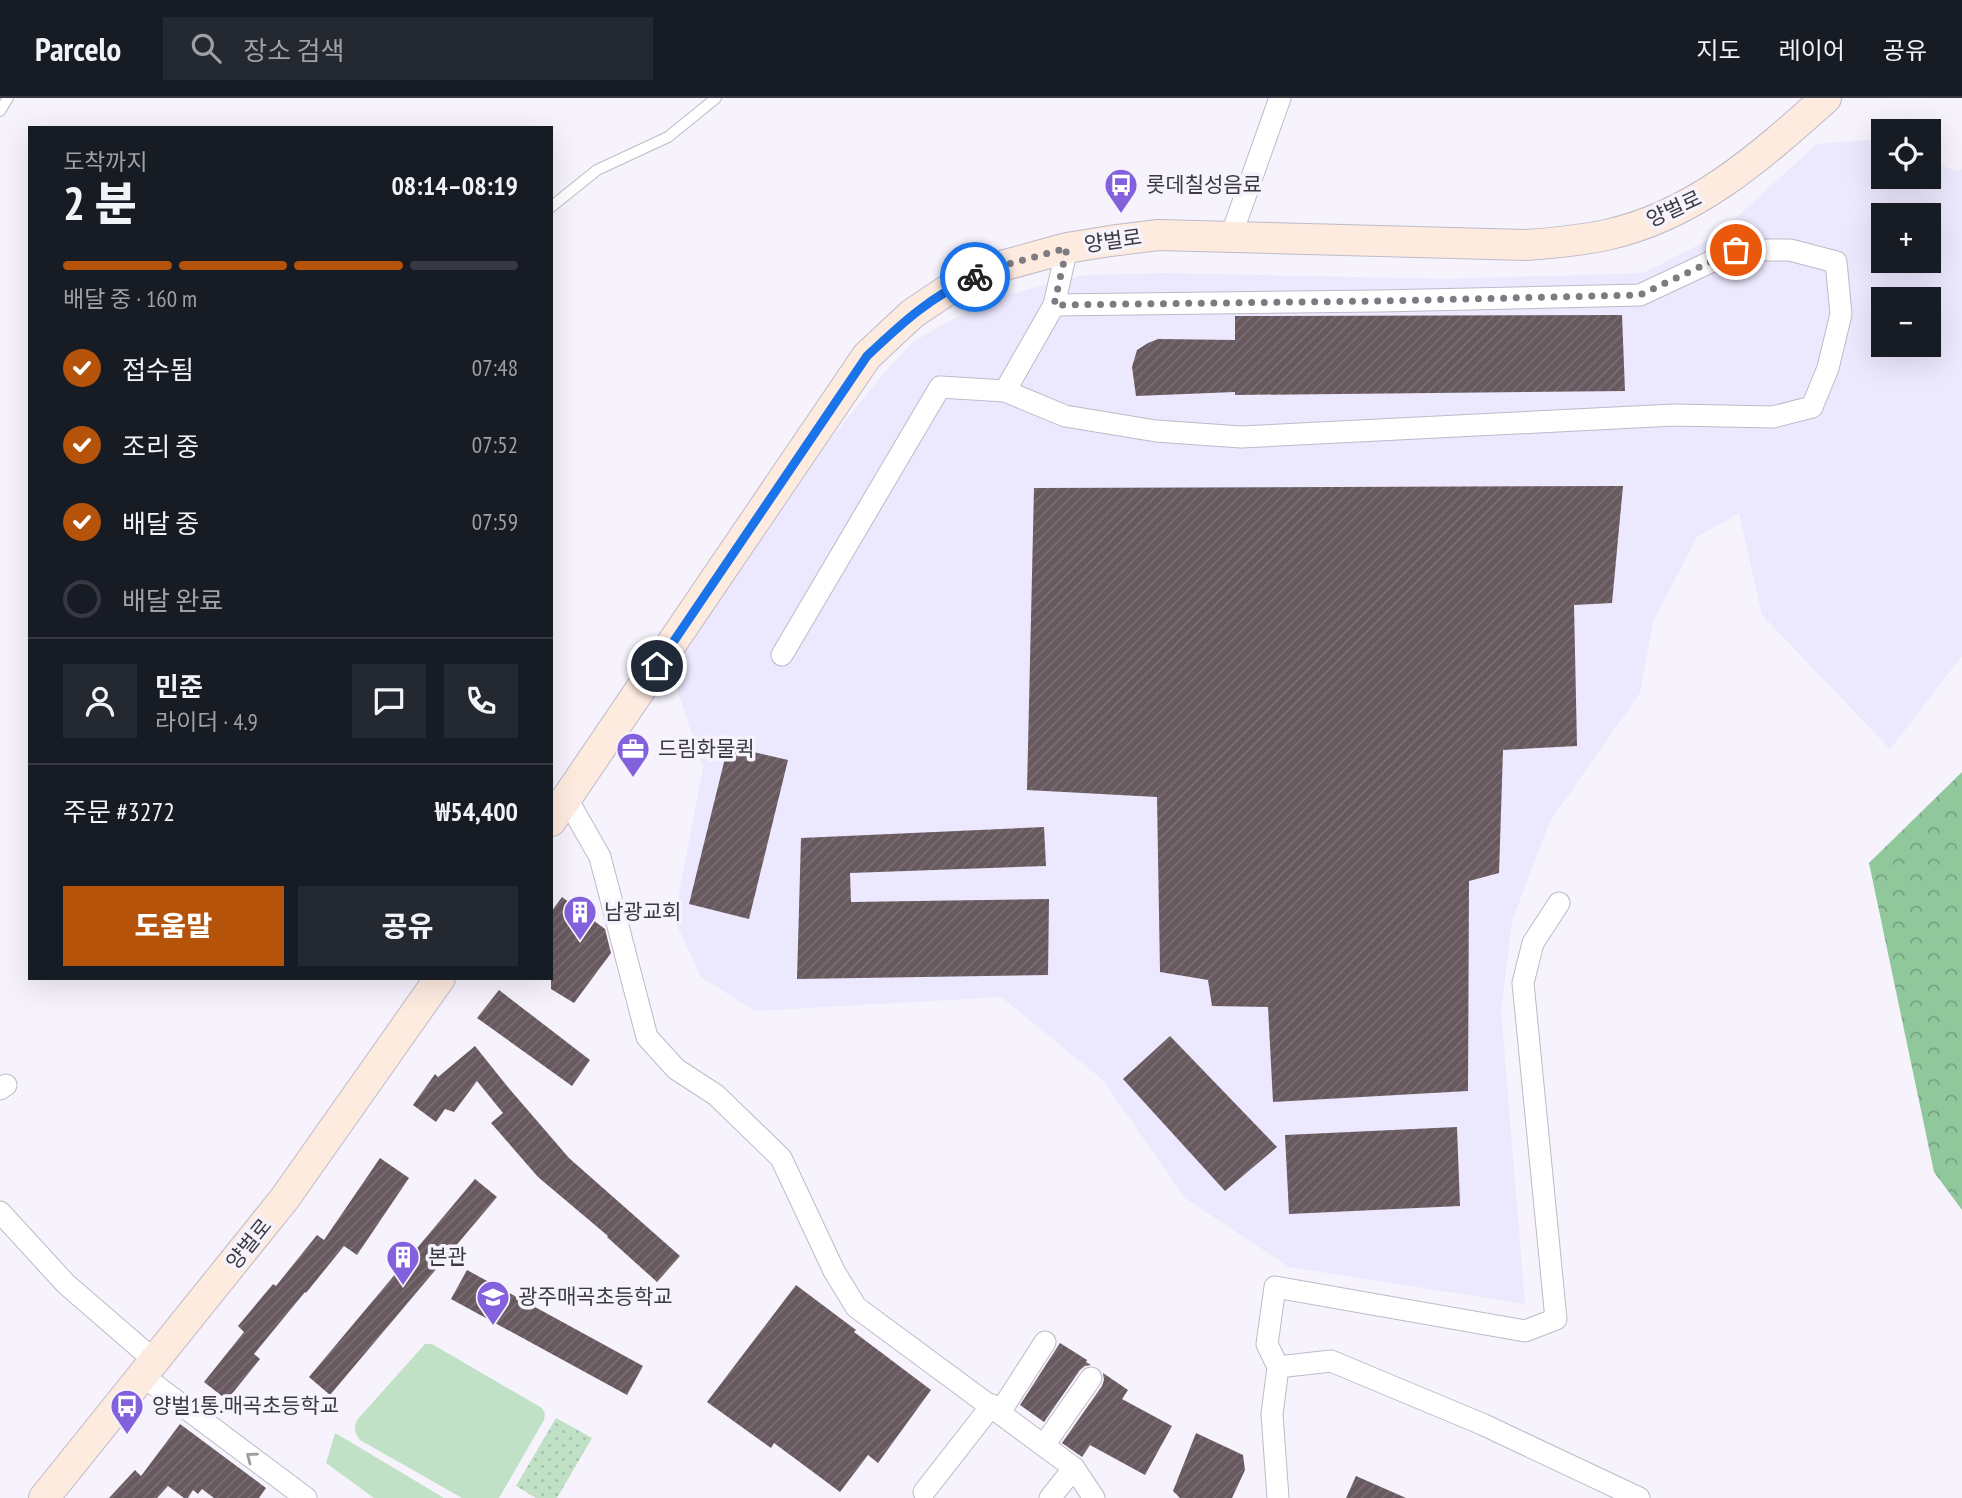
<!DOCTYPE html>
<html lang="ko">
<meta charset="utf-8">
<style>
:root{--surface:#171b24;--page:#242831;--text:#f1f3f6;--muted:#9ea1a6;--line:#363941;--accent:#b45309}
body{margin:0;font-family:"PT Sans Narrow","Noto Sans KR",sans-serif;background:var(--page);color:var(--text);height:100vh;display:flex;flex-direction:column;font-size:26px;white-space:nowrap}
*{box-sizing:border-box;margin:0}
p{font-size:23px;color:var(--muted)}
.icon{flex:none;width:38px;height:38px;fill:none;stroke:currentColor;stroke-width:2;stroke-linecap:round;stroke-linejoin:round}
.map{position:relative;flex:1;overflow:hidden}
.details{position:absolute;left:28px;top:28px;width:525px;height:854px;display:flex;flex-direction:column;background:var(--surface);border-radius:0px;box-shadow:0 7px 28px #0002}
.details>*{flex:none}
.tools{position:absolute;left:1871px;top:21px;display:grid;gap:14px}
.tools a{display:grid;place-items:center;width:70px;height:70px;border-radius:0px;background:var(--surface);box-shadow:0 7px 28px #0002;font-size:35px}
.pin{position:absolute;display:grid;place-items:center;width:60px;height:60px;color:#fff;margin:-30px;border:4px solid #fff;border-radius:50%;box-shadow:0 2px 7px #0007}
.courier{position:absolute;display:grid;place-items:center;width:70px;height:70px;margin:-35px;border:5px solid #1a73e8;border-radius:50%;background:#fff;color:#222;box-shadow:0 2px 9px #0007}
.headline em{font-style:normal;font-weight:800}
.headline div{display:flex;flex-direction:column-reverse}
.headline{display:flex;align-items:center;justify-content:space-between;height:119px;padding:0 35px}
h1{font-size:46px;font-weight:800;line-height:52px}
.bar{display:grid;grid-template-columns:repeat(4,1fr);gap:10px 7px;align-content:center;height:84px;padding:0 35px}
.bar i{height:9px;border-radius:5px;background:var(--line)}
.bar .selected{background:var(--accent)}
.bar p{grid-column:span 4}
.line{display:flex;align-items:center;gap:18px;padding:0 35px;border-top:2px solid var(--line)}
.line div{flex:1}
.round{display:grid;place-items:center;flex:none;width:74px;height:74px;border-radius:0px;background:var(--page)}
ol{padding:0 35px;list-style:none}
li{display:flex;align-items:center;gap:21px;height:77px}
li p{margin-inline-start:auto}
li .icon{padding:7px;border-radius:50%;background:var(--accent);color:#fff;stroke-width:4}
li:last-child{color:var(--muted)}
li i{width:38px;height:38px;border:4px solid var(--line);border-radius:50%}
.cta{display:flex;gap:14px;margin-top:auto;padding:14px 35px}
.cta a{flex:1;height:80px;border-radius:0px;background:var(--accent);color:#fff;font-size:28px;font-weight:800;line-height:80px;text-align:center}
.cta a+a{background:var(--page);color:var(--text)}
header{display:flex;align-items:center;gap:42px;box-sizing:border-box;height:98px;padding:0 35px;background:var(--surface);border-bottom:2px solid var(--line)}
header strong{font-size:33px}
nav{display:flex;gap:38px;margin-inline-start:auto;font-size:24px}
.search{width:490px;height:63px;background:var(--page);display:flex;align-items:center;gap:18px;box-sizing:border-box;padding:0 24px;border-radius:0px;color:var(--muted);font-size:26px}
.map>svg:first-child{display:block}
</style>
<header>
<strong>Parcelo</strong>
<div class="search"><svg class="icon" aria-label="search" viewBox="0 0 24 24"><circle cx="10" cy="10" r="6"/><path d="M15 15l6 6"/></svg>장소 검색</div>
<nav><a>지도</a><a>레이어</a><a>공유</a></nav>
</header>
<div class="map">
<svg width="1962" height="1400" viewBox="0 0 1962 1400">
<defs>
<pattern id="forest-crowns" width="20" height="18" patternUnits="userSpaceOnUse" patternTransform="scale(1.75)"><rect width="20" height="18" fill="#90c89c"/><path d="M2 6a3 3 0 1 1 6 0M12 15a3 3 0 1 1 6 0" fill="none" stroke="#77a381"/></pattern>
<pattern id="park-dots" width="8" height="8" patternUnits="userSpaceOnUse" patternTransform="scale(1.75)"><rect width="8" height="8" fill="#c0e1c6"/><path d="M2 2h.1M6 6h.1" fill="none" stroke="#a6c2ab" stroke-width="1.8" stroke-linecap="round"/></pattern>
<pattern id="building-hatch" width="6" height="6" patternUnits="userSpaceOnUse" patternTransform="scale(1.75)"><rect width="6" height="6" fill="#68595f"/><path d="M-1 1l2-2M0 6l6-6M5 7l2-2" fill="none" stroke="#7a6e74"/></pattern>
</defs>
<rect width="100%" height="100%" fill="#f6f3fd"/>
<path fill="#ece8fe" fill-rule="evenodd" d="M 1880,41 L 1883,42 L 1883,79 L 1928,79 L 1929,62 L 1955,73 L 1962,71 L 1962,558 L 1890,651 L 1762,517 L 1739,415 L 1697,439 L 1653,524 L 1640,595 L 1549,725 L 1512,823 L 1501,912 L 1525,1206 L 1289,1169 L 1185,1100 L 1102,981 L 1001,899 L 755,913 L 701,879 L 674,821 L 703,670 L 671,573 L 833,338 L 883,276 L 913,244 L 986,202 L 1085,177 L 1165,175 L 1447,181 L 1643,175 L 1716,138 L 1817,46 ZM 1883,117 L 1928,117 L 1928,163 L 1883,163 ZM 1883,201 L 1928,201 L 1928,247 L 1883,247 Z"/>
<path fill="url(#forest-crowns)" d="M 1962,674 L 1962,1112 L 1934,1074 L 1869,765 Z"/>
<path fill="url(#park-dots)" d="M 556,1320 L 592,1340 L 557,1400 L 536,1400 L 516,1388 Z"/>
<g fill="#c0e1c6">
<path d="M 425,1246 L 432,1246 L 542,1310 L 545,1316 L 544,1322 L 499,1400 L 462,1400 L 360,1342 C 354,1335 354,1330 357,1322 Z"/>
<path d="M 335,1335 L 347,1342 L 444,1400 L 374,1400 L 326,1365 Z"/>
</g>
<g fill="url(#building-hatch)">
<path d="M 1622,217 L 1625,293 L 1235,297 L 1235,294 L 1136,298 L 1132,269 L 1137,252 L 1148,245 L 1158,241 L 1235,242 L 1235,218 Z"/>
<path d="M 1623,388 L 1612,505 L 1574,507 L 1577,648 L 1503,652 L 1499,775 L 1469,783 L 1468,993 L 1273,1004 L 1268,909 L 1212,908 L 1208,882 L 1160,874 L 1157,699 L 1027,692 L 1034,390 Z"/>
<path d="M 728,648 L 788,662 L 749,821 L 689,806 Z"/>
<path d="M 1044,729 L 1046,768 L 850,775 L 851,804 L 1049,801 L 1048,877 L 797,881 L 801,740 Z"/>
<path d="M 562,799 L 605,831 L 611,855 L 574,905 L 551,891 L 551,814 Z"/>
<path d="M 499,892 L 590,962 L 572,988 L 477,920 Z"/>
<path d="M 1170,938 L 1277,1049 L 1225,1093 L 1123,981 Z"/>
<path d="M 475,948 L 507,988 L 569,1060 L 680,1158 L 657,1184 L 607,1139 L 608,1138 L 538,1079 L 491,1025 L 503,1015 L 477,983 L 454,1014 L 445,1011 L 436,1024 L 413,1007 L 435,976 L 438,979 Z"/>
<path d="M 1457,1029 L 1460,1108 L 1289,1116 L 1285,1037 Z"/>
<path d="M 380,1060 L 409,1080 L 357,1157 L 344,1148 L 306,1195 L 305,1194 L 254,1256 L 260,1261 L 227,1302 L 204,1284 L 244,1234 L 238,1228 L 273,1186 L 276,1188 L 317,1137 L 324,1142 Z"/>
<path d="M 475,1081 L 497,1099 L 330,1297 L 309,1279 Z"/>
<path d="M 467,1172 L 643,1268 L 627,1297 L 451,1201 Z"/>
<path d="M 796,1187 L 856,1232 L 854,1234 L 931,1292 L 878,1365 L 868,1357 L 840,1394 L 774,1345 L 771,1350 L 707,1304 Z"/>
<path d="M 1060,1245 L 1087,1262 L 1086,1264 L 1091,1267 L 1085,1268 L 1080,1272 L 1044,1324 L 1020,1307 Z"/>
<path d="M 1103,1275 L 1128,1292 L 1122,1301 L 1172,1328 L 1145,1377 L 1090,1347 L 1082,1359 L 1062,1345 L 1102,1288 L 1104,1282 Z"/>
<path d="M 180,1326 L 266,1390 L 259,1400 L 214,1400 L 202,1391 L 198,1396 L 193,1392 L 188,1400 L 184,1400 L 168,1388 L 157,1400 L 109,1400 L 135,1372 L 141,1378 Z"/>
<path d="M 1196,1335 L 1243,1357 L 1245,1372 L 1232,1400 L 1180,1400 L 1173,1393 Z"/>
<path d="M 1356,1378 L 1406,1400 L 1346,1400 Z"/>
</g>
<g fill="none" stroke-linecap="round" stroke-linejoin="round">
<defs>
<g id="lane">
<path d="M 0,13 L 8,0"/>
<path d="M 551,109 L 597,72 L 668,39 L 716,0"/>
</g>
<g id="street">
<path d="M 1231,138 L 1280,0"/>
<path d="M 1054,207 L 1005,293 L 1065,318 L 1156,333 L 1241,339 L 1674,317 L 1773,319 L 1812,309 L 1828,270 L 1841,216 L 1836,164 L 1790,152 L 1736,152 L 1640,197 L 1380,203 L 1054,207 L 1067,150"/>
<path d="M 782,557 L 940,289 L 1005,293"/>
<path d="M 567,701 L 600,759 L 647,939 L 676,971 L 716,997 L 781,1060 L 834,1173 L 856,1209 L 1074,1370 L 1094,1400"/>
<path d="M 0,991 L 6,987"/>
<path d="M 0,1114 L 66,1186 L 155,1263"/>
<path d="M 1278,1269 L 1267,1246 L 1275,1189 L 1525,1233 L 1556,1221 L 1523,885 L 1533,845 L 1559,805"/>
<path d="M 143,1278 L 306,1400"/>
<path d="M 1000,1314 L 1045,1244"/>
<path d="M 1044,1347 L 1091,1280"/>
<path d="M 924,1394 L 992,1307"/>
<path d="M 1050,1400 L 1074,1370"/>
<path d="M 1278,1400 L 1272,1316 L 1278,1269 L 1331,1263 L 1482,1326 L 1639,1400"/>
</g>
<g id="secondary">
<path d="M 551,723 L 867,258 L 912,216 L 955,187 L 998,169 L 1067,150 L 1110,143 L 1158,137 L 1526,147 C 1553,145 1579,143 1606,137 C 1694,118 1760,59 1826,0"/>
<path d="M 44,1400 L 285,1100 L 440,880"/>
</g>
</defs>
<use href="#lane" stroke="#bebac8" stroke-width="12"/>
<use href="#street" stroke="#bebac8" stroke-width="23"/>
<use href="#secondary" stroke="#bebac8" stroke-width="32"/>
<use href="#lane" stroke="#fff" stroke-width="10"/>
<use href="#street" stroke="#fff" stroke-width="21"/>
<use href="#secondary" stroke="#feebe0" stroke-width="30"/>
</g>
<defs><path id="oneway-chevron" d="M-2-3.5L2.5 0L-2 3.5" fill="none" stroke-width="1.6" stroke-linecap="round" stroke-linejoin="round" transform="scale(1.75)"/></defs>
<use stroke="#9e9ca0" href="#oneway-chevron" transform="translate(251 1359) rotate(-143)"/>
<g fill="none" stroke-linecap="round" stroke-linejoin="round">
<path stroke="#7d7b82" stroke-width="7" stroke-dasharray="0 12.6" d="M 975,179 L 998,169 L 1067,150 L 1054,207 L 1380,203 L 1640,197 L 1736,152"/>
<path stroke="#1a73e8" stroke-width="9" d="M 657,568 L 867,258 C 901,226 932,197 975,179"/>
</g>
<defs>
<symbol id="bus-pin" viewBox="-11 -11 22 30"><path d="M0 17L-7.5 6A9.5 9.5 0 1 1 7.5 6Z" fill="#8361dc" stroke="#f6f3fd"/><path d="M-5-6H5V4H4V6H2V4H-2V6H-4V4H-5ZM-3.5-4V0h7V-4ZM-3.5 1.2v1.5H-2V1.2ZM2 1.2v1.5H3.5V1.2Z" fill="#fff"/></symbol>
<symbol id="office-pin" viewBox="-11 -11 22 30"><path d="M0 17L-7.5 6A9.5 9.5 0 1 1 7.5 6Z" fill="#8361dc" stroke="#f6f3fd"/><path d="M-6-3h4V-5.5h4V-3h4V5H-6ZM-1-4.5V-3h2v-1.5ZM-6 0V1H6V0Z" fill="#fff"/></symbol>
<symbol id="building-pin" viewBox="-11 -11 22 30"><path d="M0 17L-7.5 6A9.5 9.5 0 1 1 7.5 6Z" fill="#8361dc" stroke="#f6f3fd"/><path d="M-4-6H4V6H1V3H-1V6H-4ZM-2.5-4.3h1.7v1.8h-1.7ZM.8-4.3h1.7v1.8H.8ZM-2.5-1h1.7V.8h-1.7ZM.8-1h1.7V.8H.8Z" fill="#fff"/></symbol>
<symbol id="school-pin" viewBox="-11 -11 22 30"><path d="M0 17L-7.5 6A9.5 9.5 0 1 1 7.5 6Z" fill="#8361dc" stroke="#f6f3fd"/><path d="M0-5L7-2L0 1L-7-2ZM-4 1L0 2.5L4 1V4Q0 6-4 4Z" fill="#fff"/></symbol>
</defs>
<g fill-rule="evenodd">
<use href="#bus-pin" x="1102" y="68" width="38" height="52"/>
<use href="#office-pin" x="614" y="632" width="38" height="52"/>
<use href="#building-pin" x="561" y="795" width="38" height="52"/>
<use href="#building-pin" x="384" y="1140" width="38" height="52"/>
<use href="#school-pin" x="474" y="1180" width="38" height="52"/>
<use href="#bus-pin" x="108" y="1289" width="38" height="52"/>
</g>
<g text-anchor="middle" stroke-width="7" stroke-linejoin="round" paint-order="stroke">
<g font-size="21" fill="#3c3a40" stroke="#f6f3fd" text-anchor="start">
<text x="1146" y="94">롯데칠성음료</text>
<text x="658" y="658">드림화물퀵</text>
<text x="604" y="821">남광교회</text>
<text x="428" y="1166">본관</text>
<text x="518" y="1206">광주매곡초등학교</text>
<text x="152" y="1315">양벌1통.매곡초등학교</text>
</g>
<g font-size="21" fill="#3c3a40" stroke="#f6f3fd">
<text transform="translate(1674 111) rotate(-25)" y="7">양벌로</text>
<text transform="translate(1113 143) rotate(-8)" y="7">양벌로</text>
<text transform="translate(249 1146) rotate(-51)" y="7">양벌로</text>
</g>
</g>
</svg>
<div class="tools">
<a><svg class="icon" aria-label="locate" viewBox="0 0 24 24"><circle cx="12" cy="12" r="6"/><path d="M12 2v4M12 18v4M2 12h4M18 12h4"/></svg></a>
<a>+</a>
<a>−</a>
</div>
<div class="pin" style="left:1736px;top:152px;background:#ea580c"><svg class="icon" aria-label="bag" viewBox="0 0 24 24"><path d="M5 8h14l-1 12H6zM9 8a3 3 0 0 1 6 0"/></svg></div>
<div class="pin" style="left:657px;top:568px;background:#1f2937"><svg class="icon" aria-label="home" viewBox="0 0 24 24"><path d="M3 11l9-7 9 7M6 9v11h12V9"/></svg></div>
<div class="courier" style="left:975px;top:179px"><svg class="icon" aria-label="bike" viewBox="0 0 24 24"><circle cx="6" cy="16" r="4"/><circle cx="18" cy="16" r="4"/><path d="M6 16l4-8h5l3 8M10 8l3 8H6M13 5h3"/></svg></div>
<section class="details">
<div class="headline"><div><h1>2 분</h1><p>도착까지</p></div><em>08:14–08:19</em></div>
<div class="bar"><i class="selected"></i><i class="selected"></i><i class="selected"></i><i></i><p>배달 중 · 160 m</p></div>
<ol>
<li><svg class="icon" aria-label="check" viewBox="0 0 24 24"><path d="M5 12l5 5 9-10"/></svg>접수됨<p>07:48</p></li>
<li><svg class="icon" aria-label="check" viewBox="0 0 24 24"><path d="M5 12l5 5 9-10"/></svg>조리 중<p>07:52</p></li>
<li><svg class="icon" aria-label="check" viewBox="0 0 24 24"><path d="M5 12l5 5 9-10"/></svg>배달 중<p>07:59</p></li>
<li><i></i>배달 완료</li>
</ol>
<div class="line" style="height:126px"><a class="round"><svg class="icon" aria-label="person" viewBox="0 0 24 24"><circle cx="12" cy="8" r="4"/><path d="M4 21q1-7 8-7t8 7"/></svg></a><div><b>민준</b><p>라이더 · 4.9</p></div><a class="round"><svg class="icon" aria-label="chat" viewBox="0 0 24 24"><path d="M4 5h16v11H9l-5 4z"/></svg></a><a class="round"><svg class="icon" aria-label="phone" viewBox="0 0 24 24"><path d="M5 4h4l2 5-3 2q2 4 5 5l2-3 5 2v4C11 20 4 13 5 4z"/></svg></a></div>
<div class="line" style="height:91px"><div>주문 #3272</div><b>₩54,400</b></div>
<div class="cta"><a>도움말</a><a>공유</a></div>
</section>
</div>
